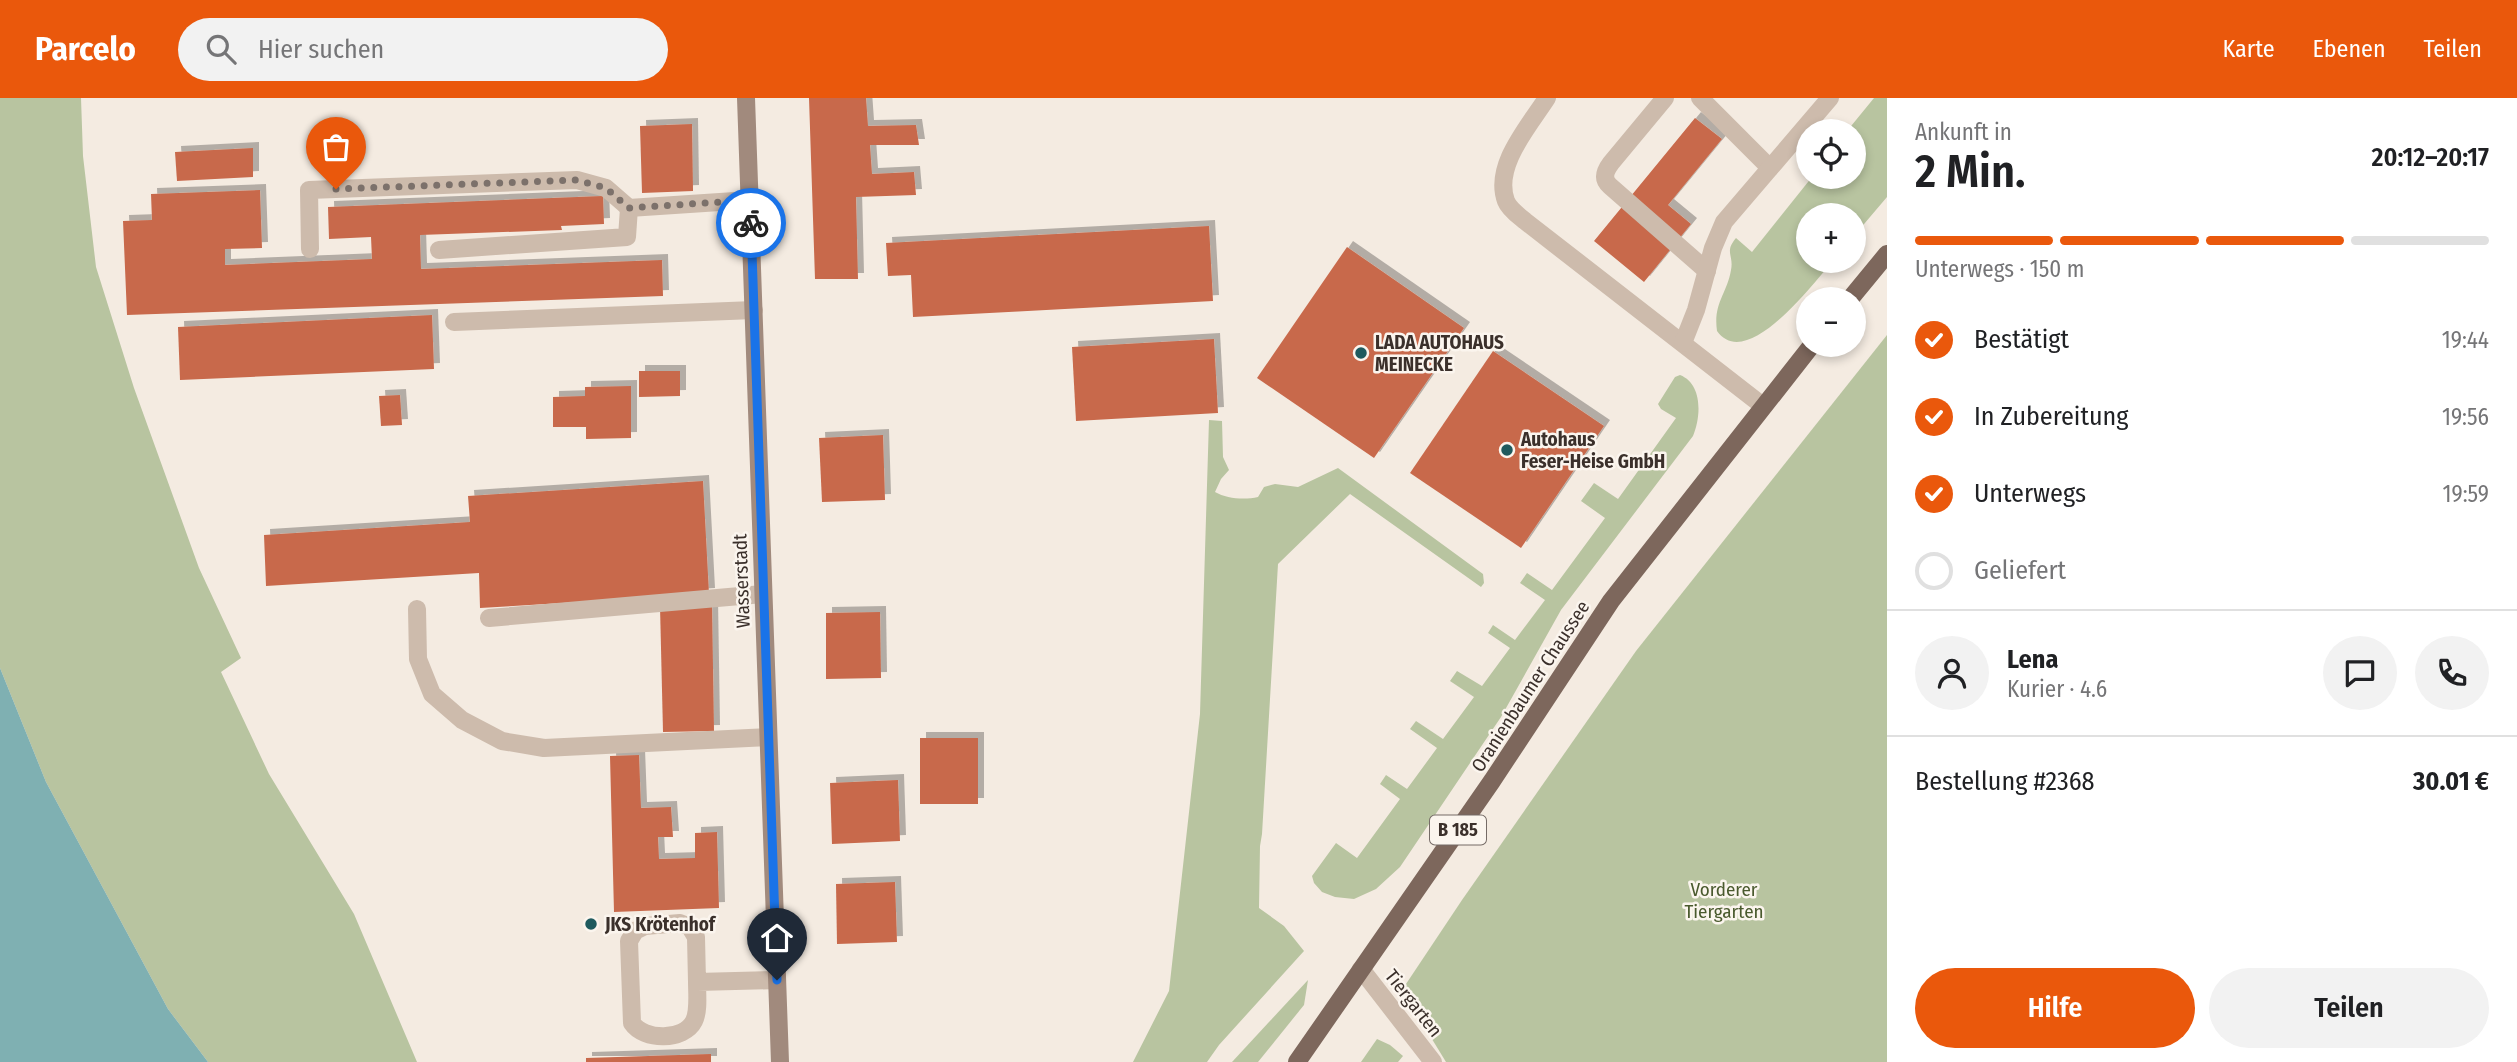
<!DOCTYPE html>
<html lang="de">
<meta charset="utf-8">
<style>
:root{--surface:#fff;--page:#f2f2f2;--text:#202124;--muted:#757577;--line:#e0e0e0;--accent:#ea580c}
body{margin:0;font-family:"Fira Sans Condensed",sans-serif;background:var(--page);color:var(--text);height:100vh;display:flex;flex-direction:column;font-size:26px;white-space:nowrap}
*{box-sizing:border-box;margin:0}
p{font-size:23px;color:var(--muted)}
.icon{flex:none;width:38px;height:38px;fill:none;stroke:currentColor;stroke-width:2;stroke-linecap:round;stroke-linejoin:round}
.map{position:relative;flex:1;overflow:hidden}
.details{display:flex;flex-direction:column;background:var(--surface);width:630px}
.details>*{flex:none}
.buttons{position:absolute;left:1796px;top:21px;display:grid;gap:14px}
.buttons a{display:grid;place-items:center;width:70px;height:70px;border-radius:50%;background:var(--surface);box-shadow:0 4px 10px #0003;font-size:35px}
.pin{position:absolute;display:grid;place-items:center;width:60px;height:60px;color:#fff;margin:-72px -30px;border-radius:50% 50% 50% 0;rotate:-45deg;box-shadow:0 0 7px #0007}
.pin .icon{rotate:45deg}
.courier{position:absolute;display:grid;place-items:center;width:70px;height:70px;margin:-35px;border:5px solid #1a73e8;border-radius:50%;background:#fff;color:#222;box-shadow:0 2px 9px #0007}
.summary em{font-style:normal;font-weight:600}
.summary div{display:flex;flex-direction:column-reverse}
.summary{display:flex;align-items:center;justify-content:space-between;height:119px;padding:0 28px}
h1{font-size:46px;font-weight:600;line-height:52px}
.bar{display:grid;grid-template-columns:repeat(4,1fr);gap:10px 7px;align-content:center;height:84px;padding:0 28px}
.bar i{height:9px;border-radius:5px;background:var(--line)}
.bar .selected{background:var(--accent)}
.bar p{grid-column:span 4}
.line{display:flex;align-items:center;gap:18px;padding:0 28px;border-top:2px solid var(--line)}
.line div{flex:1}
.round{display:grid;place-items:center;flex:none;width:74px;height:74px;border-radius:37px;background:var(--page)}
ol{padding:0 28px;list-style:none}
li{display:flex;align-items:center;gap:21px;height:77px}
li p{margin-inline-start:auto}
li .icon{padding:7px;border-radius:50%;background:var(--accent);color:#fff;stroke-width:4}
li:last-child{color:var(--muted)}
li i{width:38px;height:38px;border:4px solid var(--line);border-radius:50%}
.action{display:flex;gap:14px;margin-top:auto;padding:14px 28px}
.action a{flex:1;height:80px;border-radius:42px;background:var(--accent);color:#fff;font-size:28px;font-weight:600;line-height:80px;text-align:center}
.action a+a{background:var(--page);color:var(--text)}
header{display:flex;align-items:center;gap:42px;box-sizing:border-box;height:98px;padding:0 35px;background:var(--accent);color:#fff}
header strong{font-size:33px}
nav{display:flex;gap:38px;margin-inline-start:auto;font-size:24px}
.search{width:490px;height:63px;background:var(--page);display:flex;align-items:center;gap:18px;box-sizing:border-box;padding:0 24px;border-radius:38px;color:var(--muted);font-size:26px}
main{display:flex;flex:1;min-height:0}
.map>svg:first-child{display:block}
</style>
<header>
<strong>Parcelo</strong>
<div class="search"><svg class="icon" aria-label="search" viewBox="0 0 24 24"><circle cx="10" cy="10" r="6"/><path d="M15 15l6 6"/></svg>Hier suchen</div>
<nav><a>Karte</a><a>Ebenen</a><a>Teilen</a></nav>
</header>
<main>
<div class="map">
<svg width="1887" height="964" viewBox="0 0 1887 964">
<defs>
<filter id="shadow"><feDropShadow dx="6" dy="-6" stdDeviation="0" flood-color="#0004"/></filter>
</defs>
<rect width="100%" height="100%" fill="#f4ebe1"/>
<g fill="#b8c4a0">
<path d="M 0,0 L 81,0 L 83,58 L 96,169 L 134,290 L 199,470 L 241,560 L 221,574 L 269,676 L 354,816 L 417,964 L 208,964 L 168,911 L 46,684 L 0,570 Z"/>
<path d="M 1874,0 L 1887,0 L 1887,99 L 1853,139 L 1853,117 L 1808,117 L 1808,163 L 1833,163 C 1814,184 1747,275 1717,233 C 1713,205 1727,196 1731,172 C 1734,157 1724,154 1736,140 L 1752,154 L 1812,79 L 1853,79 L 1853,33 L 1847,33 Z"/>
<path d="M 1887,237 L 1887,964 L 1446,964 L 1402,892 L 1462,802 L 1636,553 Z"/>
<path d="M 1680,277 C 1703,286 1701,319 1693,338 L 1561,512 L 1501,619 L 1400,769 L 1376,791 L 1354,801 L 1335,799 L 1322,794 L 1314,785 L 1312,778 L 1336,745 L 1357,760 L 1400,701 L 1380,686 L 1386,677 L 1407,691 L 1437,650 L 1410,631 L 1416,623 L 1443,641 L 1474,599 L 1450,583 L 1457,573 L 1482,588 L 1510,550 L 1488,535 L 1493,527 L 1515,542 L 1545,502 L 1520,485 L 1527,475 L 1552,492 L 1605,420 L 1581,403 L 1594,385 L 1618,401 L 1676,320 L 1661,311 L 1658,306 L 1675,279 Z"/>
<path d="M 1209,322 L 1222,323 L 1223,359 L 1229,372 L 1221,381 L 1215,394 C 1227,401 1245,402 1258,399 L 1264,389 L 1275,386 L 1298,389 L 1338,370 L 1483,476 L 1484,485 L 1481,489 L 1350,396 L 1278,466 L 1262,736 L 1260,748 L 1259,810 L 1284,828 L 1304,853 L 1219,947 L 1207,964 L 1133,964 L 1169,893 L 1200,616 Z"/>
<path d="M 1308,882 L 1304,907 L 1258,964 L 1232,964 Z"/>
<path d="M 1377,941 L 1390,947 L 1403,958 L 1398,964 L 1361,964 Z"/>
</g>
<path fill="#7fb0b2" d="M 0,570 L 46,684 L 168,911 L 208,964 L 0,964 Z"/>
<g fill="#c8694b" filter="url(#shadow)">
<path d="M 809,0 L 866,0 L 868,28 L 916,27 L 919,47 L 870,47 L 872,76 L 914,74 L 916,97 L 856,99 L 858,181 L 815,181 Z"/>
<path d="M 1695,20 L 1722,41 L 1668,107 L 1691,126 L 1644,184 L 1594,143 Z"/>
<path d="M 692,26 L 693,93 L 642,95 L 640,28 Z"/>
<path d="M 253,50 L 253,79 L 177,83 L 175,54 Z"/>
<path d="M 260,92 L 262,150 L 225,151 L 225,167 L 372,161 L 371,139 L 329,141 L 328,109 L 603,98 L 604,126 L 561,128 L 562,132 L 420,137 L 421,171 L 662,162 L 663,198 L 127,217 L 123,123 L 152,122 L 151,96 Z"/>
<path d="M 1209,128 L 1213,203 L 913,219 L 911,177 L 888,178 L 886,145 Z"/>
<path d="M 1347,149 L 1464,230 L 1374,360 L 1257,280 Z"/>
<path d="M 432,217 L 434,271 L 180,282 L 178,229 Z"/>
<path d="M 1214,241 L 1218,315 L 1076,323 L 1072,249 Z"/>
<path d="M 1493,253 L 1604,328 L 1521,450 L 1410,375 Z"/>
<path d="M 639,273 L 680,273 L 680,298 L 639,299 Z"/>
<path d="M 631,288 L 631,340 L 586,341 L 586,329 L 553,329 L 553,299 L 585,298 L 585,289 Z"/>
<path d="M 400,297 L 402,327 L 381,328 L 379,298 Z"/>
<path d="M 883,337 L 885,402 L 822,404 L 819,340 Z"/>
<path d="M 703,383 L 709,496 L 480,510 L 479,475 L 266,488 L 264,437 L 470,424 L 468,398 Z"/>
<path d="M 712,507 L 714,633 L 663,634 L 660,508 Z"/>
<path d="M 880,514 L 881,580 L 826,581 L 826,515 Z"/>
<rect x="920" y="640" width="58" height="66"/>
<path d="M 639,657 L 641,710 L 671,709 L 673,739 L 658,739 L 659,761 L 695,760 L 695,735 L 717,734 L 719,810 L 614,814 L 610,658 Z"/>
<path d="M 898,682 L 900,743 L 832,746 L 830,685 Z"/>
<path d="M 895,784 L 897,844 L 837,846 L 836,786 Z"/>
<path d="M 711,956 L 711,964 L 586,964 L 586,960 Z"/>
</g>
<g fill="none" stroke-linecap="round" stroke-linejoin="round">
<g stroke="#cdbbac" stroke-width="18">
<path d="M 1547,0 C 1529,28 1493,68 1506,103 C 1509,111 1519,118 1525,123 L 1763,308"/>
<path d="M 1665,0 L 1611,65 C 1605,73 1602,81 1610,88 L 1707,173"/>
<path d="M 1700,0 L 1770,70"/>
<path d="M 310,151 L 309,92 L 577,82 L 606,90 L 629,110"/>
<path d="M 439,152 L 627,139 L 629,110 L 750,102"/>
<path d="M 454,224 L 754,212"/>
<path d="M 1683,245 L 1696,212 L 1713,150 L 1724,124 L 1830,0"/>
<path d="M 417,511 L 418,561 L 432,596 L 462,622 L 502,643 L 544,650 L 767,639"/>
<path d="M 489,520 L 763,496"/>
<path d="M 1361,871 L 1433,964"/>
<path d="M 697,884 C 697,896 699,913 694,923 C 684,943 644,943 632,925 L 629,843 L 635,833 L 645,828 L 680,825 L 690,829 L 696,839 L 697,884 L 777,882"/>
</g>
<path stroke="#a18a7d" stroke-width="18" d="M 746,0 L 780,964"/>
<g stroke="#7d675c" stroke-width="18">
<path d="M 1850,201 L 1887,156"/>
<path d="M 1297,964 L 1492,683 L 1611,503 L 1812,247"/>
</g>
</g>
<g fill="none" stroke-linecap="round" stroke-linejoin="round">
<path stroke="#7c716b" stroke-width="7" stroke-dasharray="0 12.6" d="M 336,91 L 577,82 L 606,90 L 629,110 L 750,102 L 751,125"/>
<path stroke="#1a73e8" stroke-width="9" d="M 751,125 L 777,882"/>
</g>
<g fill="#1f5a5e" stroke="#fbf5ee" stroke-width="2.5">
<circle cx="1361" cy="255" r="7"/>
<circle cx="1507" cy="352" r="7"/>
<circle cx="591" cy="826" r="7"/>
</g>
<g text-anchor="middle" stroke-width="5" stroke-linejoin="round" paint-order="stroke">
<rect fill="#fbf5ee" stroke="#756b66" stroke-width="2" x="1430" y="717.5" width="56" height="29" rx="5"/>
<g font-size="18" font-weight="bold" fill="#3b302b">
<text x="1458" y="738">B 185</text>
</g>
<g font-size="19" font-weight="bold" fill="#3b302b" stroke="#fbf5ee" text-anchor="start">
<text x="1375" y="251">LADA AUTOHAUS<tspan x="1375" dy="22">MEINECKE</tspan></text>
<text x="1521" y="348">Autohaus<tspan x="1521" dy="22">Feser-Heise GmbH</tspan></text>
<text x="605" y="833">JKS Krötenhof</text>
</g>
<g font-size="19" fill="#3b302b" stroke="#fbf5ee">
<text transform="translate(741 483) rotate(-92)" y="7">Wasserstadt</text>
<text transform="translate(1530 588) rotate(-57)" y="7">Oranienbaumer Chaussee</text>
<text transform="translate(1414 905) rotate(52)" y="7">Tiergarten</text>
</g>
<g font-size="19" fill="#4a5a2e" stroke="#fbf5ee">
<text x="1724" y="798">Vorderer<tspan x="1724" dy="22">Tiergarten</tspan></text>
</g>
</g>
</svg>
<div class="buttons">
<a><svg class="icon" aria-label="locate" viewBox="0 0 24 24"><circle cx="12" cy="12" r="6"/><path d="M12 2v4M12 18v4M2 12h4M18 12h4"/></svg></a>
<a>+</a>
<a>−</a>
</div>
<div class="pin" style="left:336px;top:91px;background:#ea580c"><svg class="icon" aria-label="bag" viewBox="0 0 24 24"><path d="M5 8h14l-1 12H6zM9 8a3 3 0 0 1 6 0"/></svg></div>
<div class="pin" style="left:777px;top:882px;background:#1f2937"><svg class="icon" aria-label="home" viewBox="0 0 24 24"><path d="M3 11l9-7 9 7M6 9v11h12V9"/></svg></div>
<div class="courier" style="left:751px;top:125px"><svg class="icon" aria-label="bike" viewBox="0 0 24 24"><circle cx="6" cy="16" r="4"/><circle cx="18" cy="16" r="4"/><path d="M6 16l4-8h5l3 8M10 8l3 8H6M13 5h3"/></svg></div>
</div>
<section class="details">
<div class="summary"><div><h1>2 Min.</h1><p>Ankunft in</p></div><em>20:12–20:17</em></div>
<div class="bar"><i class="selected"></i><i class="selected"></i><i class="selected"></i><i></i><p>Unterwegs · 150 m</p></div>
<ol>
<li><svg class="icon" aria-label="check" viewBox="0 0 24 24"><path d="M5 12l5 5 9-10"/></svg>Bestätigt<p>19:44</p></li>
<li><svg class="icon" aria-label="check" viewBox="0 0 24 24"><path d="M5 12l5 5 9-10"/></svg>In Zubereitung<p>19:56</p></li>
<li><svg class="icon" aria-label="check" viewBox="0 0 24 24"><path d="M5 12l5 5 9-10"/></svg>Unterwegs<p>19:59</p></li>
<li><i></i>Geliefert</li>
</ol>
<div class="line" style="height:126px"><a class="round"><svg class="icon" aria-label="person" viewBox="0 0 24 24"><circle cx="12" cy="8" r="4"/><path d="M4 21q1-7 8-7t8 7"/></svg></a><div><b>Lena</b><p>Kurier · 4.6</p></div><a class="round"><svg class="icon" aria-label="chat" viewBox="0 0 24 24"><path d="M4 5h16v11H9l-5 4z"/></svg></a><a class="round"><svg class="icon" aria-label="phone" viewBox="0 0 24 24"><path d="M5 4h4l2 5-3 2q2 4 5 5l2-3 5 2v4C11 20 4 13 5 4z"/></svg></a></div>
<div class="line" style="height:91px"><div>Bestellung #2368</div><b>30.01 €</b></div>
<div class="action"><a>Hilfe</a><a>Teilen</a></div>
</section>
</main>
